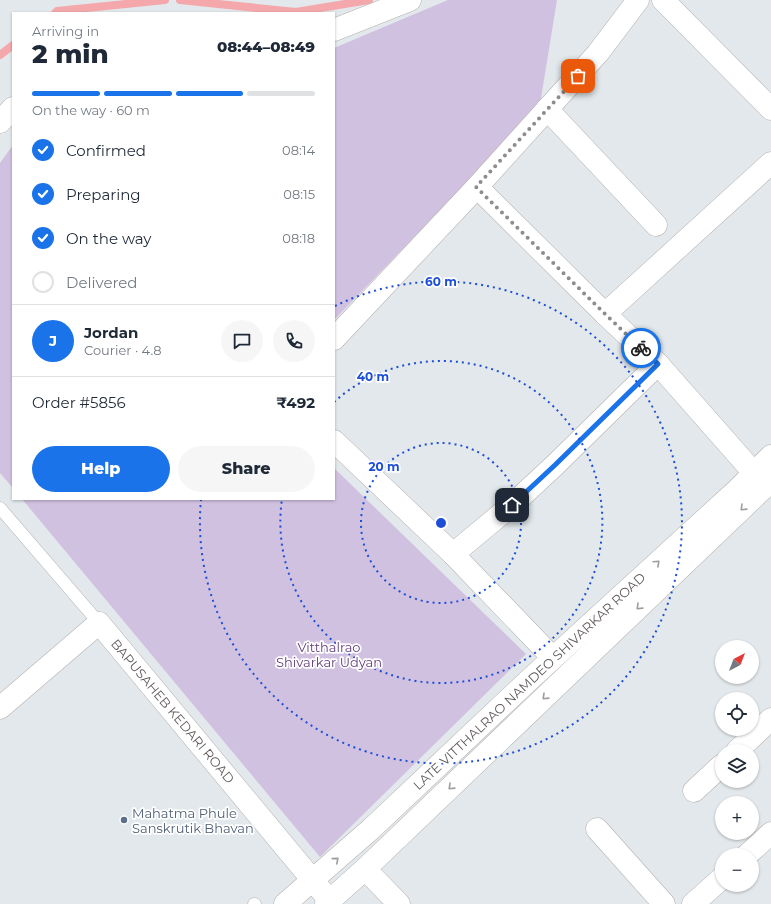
<!DOCTYPE html>
<meta charset="utf-8">
<style>
:root{--surface:#fff;--page:#f6f6f7;--text:#1f2937;--muted:#747a83;--line:#e0e1e3;--accent:#1a73e8}
body{margin:0;font-family:Montserrat,sans-serif;background:var(--page);color:var(--text);height:100vh;display:flex;flex-direction:column;font-size:15px;white-space:nowrap}
*{box-sizing:border-box;margin:0}
p{font-size:13px;color:var(--muted)}
.icon{flex:none;width:22px;height:22px;fill:none;stroke:currentColor;stroke-width:2;stroke-linecap:round;stroke-linejoin:round}
.map{position:relative;flex:1;overflow:hidden}
.details{position:absolute;left:12px;top:12px;width:323px;height:488px;display:flex;flex-direction:column;background:var(--surface);border-radius:0px;box-shadow:0 1px 3px #0004}
.details>*{flex:none}
.needle{width:26px;rotate:42deg}
.buttons{position:absolute;left:715px;top:640px;display:grid;gap:8px}
.buttons a{display:grid;place-items:center;width:44px;height:44px;border-radius:50%;background:var(--surface);box-shadow:0 1px 3px #0004;font-size:20px}
.pin{position:absolute;display:grid;place-items:center;width:34px;height:34px;color:#fff;margin:-17px;border-radius:8px;box-shadow:0 2px 6px #0006}
.courier{position:absolute;display:grid;place-items:center;width:40px;height:40px;margin:-20px;border:3px solid #1a73e8;border-radius:50%;background:#fff;color:#222;box-shadow:0 1px 5px #0007}
.overview em{font-style:normal;font-weight:800}
.overview div{display:flex;flex-direction:column-reverse}
.overview{display:flex;align-items:center;justify-content:space-between;height:68px;padding:0 20px}
h1{font-size:26px;font-weight:800;line-height:30px}
.bar{display:grid;grid-template-columns:repeat(4,1fr);gap:6px 4px;align-content:center;height:48px;padding:0 20px}
.bar i{height:5px;border-radius:3px;background:var(--line)}
.bar .current{background:var(--accent)}
.bar p{grid-column:span 4}
.line{display:flex;align-items:center;gap:10px;padding:0 20px;border-top:1px solid var(--line)}
.line div{flex:1}
.round{display:grid;place-items:center;flex:none;width:42px;height:42px;border-radius:21px;background:var(--page)}
ol{padding:0 20px;list-style:none}
li{display:flex;align-items:center;gap:12px;height:44px}
li p{margin-inline-start:auto}
li .icon{padding:4px;border-radius:50%;background:var(--accent);color:#fff;stroke-width:4}
li:last-child{color:var(--muted)}
li i{width:22px;height:22px;border:2px solid var(--line);border-radius:50%}
.action{display:flex;gap:8px;margin-top:auto;padding:8px 20px}
.action a{flex:1;height:46px;border-radius:24px;background:var(--accent);color:#fff;font-size:16px;font-weight:800;line-height:46px;text-align:center}
.action a+a{background:var(--page);color:var(--text)}
.map>svg:first-child{display:block}
</style>
<div class="map">
<svg width="771" height="904" viewBox="0 0 771 904">
<rect width="100%" height="100%" fill="#e2e8eb"/>
<g fill="#d1c1e0">
<path d="M 448,0 L 557,0 L 540,104 L 535,112 L 334,320 L 334,48 Z"/>
<path d="M 13,145 L 13,488 L 0,473 L 0,163 Z"/>
<path d="M 334,468 L 526,654 L 320,857 L 22,499 L 334,499 Z"/>
</g>
<g fill="none" stroke-linecap="round" stroke-linejoin="round">
<g stroke="#f4a8ac" stroke-width="8">
<path d="M 180,0 L 296,12 L 369,0"/>
<path d="M 55,13 L 57,11 L 165,0"/>
<path d="M 0,55 L 13,45"/>
</g>
<defs>
<g id="lane">
<path d="M 0,508 L 99,623"/>
<path d="M 254,904 L 255,904"/>
</g>
<g id="street">
<path d="M 663,0 L 771,109"/>
<path d="M 334,30 L 410,0"/>
<path d="M 547,109 L 656,225"/>
<path d="M 0,122 L 13,108"/>
<path d="M 477,187 L 605,314 L 658,364 L 754,473"/>
<path d="M 605,314 L 771,163"/>
<path d="M 334,339 L 477,187 L 598,53 L 638,0"/>
<path d="M 334,441 L 453,554 L 553,658"/>
<path d="M 453,554 L 512,505 L 555,465 L 658,364"/>
<path d="M 0,708 L 99,623 L 330,901"/>
<path d="M 737,751 L 771,719"/>
<path d="M 694,791 L 722,765"/>
<path d="M 597,829 L 664,904"/>
<path d="M 747,855 L 771,833"/>
<path d="M 365,869 L 399,904"/>
<path d="M 693,904 L 722,878"/>
</g>
<g id="secondary">
<path d="M 285,904 L 371,829 L 528,681 L 737,490 L 771,456"/>
<path d="M 326,904 L 365,869 L 771,481"/>
</g>
</defs>
<use href="#lane" stroke="#b6b0af" stroke-width="13"/>
<use href="#street" stroke="#b6b0af" stroke-width="23"/>
<use href="#secondary" stroke="#b5afae" stroke-width="23"/>
<use href="#lane" stroke="#fff" stroke-width="12"/>
<use href="#street" stroke="#fff" stroke-width="22"/>
<use href="#secondary" stroke="#fff" stroke-width="22"/>
</g>
<defs><path id="oneway-chevron" d="M-2-3.5L2.5 0L-2 3.5" fill="none" stroke-width="1.6" stroke-linecap="round" stroke-linejoin="round"/></defs>
<g stroke="#a09c9c">
<use href="#oneway-chevron" transform="translate(743 508) rotate(136)"/>
<use href="#oneway-chevron" transform="translate(657 563) rotate(-43)"/>
<use href="#oneway-chevron" transform="translate(639 607) rotate(136)"/>
<use href="#oneway-chevron" transform="translate(545 697) rotate(136)"/>
<use href="#oneway-chevron" transform="translate(451 787) rotate(136)"/>
<use href="#oneway-chevron" transform="translate(336 860) rotate(-41)"/>
</g>
<g fill="none" stroke-linecap="round" stroke-linejoin="round">
<path stroke="#8e8c8d" stroke-width="4" stroke-dasharray="0 7.2" d="M 578,76 L 476,187 L 605,314 L 641,348"/>
<path stroke="#1a73e8" stroke-width="5" d="M 512,505 L 555,465 L 658,364 L 641,348"/>
</g>
<g fill="none" stroke="#1d4ed8" stroke-width="2" stroke-dasharray="2 4">
<circle cx="441" cy="523" r="80"/>
<path d="M334 402A161 161 0 1 1 282 499"/>
<path d="M335 306A241 241 0 1 1 201 500"/>
</g>
<circle fill="#5c6f8a" stroke="#fff" stroke-width="1.5" cx="124" cy="820" r="4"/>
<g text-anchor="middle" stroke-width="3.5" stroke-linejoin="round" paint-order="stroke">
<g font-size="13" fill="#613d7c" stroke="#fff">
<text x="329" y="652">Vitthalrao<tspan x="329" dy="15">Shivarkar Udyan</tspan></text>
</g>
<g font-size="13" fill="#615a5a" stroke="#fff">
<text transform="translate(529 681) rotate(-43)" y="5">LATE VITTHALRAO NAMDEO SHIVARKAR ROAD</text>
<text transform="translate(173 711) rotate(50)" y="5">BAPUSAHEB KEDARI ROAD</text>
</g>
<g font-size="13" fill="#4e5e75" stroke="#fff" text-anchor="start">
<text x="132" y="818">Mahatma Phule<tspan x="132" dy="15">Sanskrutik Bhavan</tspan></text>
</g>
</g>
<circle cx="441" cy="523" r="6" fill="#1d4ed8" stroke="#fff" stroke-width="2"/>
<g font-size="12" text-anchor="middle" font-weight="bold" fill="#1d4ed8" stroke="#fff" stroke-width="3.5" stroke-linejoin="round" paint-order="stroke">
<text x="441" y="286">60 m</text>
<text x="373" y="381">40 m</text>
<text x="384" y="471">20 m</text>
</g>
</svg>
<div class="buttons">
<a><svg class="needle" viewBox="-14 -14 28 28"><path d="M0-13l5 13h-10z" fill="#e53935"/><path d="M0 13l5-13h-10z" fill="#747a83"/></svg></a>
<a><svg class="icon" aria-label="locate" viewBox="0 0 24 24"><circle cx="12" cy="12" r="6"/><path d="M12 2v4M12 18v4M2 12h4M18 12h4"/></svg></a>
<a><svg class="icon" aria-label="layers" viewBox="0 0 24 24"><path d="M12 4l9 5-9 5-9-5zM3 14l9 5 9-5"/></svg></a>
<a>+</a>
<a>−</a>
</div>
<div class="pin" style="left:578px;top:76px;background:#ea580c"><svg class="icon" aria-label="bag" viewBox="0 0 24 24"><path d="M5 8h14l-1 12H6zM9 8a3 3 0 0 1 6 0"/></svg></div>
<div class="pin" style="left:512px;top:505px;background:#1f2937"><svg class="icon" aria-label="home" viewBox="0 0 24 24"><path d="M3 11l9-7 9 7M6 9v11h12V9"/></svg></div>
<div class="courier" style="left:641px;top:348px"><svg class="icon" aria-label="bike" viewBox="0 0 24 24"><circle cx="6" cy="16" r="4"/><circle cx="18" cy="16" r="4"/><path d="M6 16l4-8h5l3 8M10 8l3 8H6M13 5h3"/></svg></div>
<section class="details">
<div class="overview"><div><h1>2 min</h1><p>Arriving in</p></div><em>08:44–08:49</em></div>
<div class="bar"><i class="current"></i><i class="current"></i><i class="current"></i><i></i><p>On the way · 60 m</p></div>
<ol>
<li><svg class="icon" aria-label="check" viewBox="0 0 24 24"><path d="M5 12l5 5 9-10"/></svg>Confirmed<p>08:14</p></li>
<li><svg class="icon" aria-label="check" viewBox="0 0 24 24"><path d="M5 12l5 5 9-10"/></svg>Preparing<p>08:15</p></li>
<li><svg class="icon" aria-label="check" viewBox="0 0 24 24"><path d="M5 12l5 5 9-10"/></svg>On the way<p>08:18</p></li>
<li><i></i>Delivered</li>
</ol>
<div class="line" style="height:72px"><b class="round" style="background:var(--accent);color:#fff">J</b><div><b>Jordan</b><p>Courier · 4.8</p></div><a class="round"><svg class="icon" aria-label="chat" viewBox="0 0 24 24"><path d="M4 5h16v11H9l-5 4z"/></svg></a><a class="round"><svg class="icon" aria-label="phone" viewBox="0 0 24 24"><path d="M5 4h4l2 5-3 2q2 4 5 5l2-3 5 2v4C11 20 4 13 5 4z"/></svg></a></div>
<div class="line" style="height:52px"><div>Order #5856</div><b>₹492</b></div>
<div class="action"><a>Help</a><a>Share</a></div>
</section>
</div>
